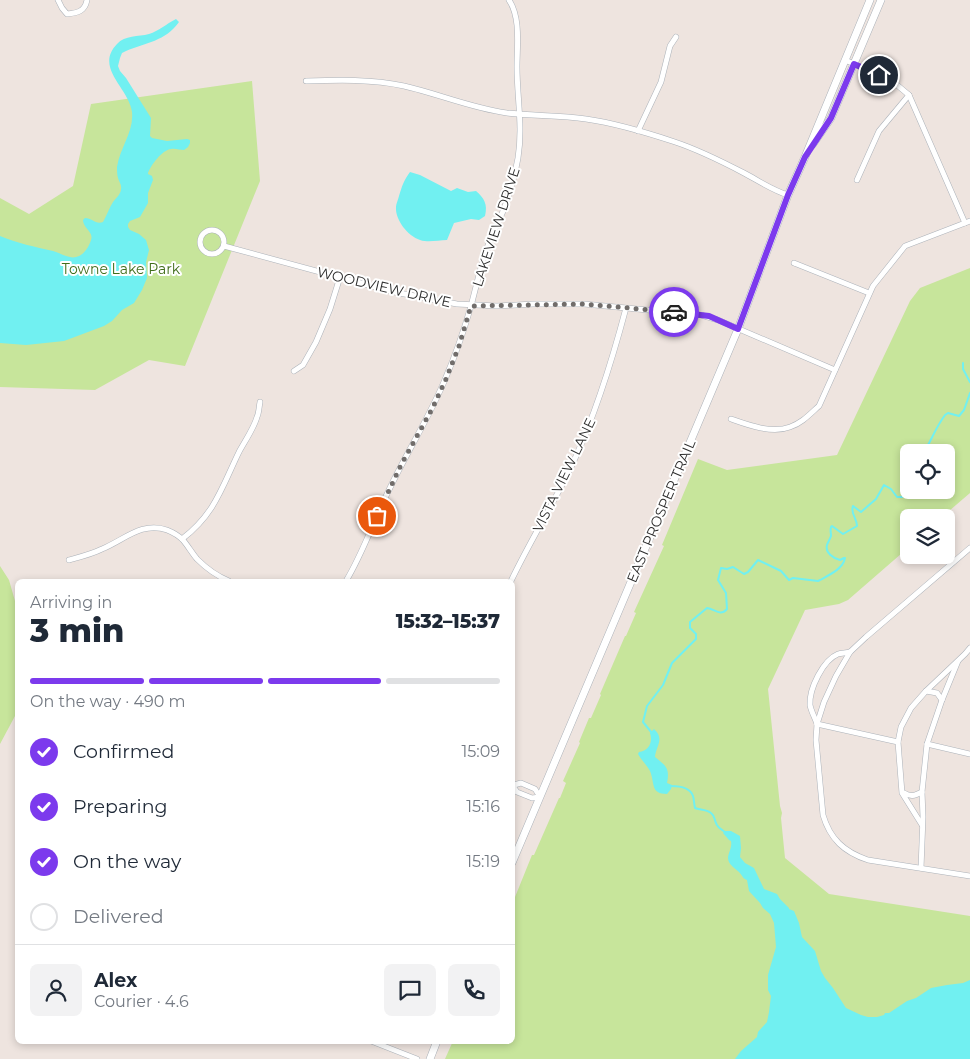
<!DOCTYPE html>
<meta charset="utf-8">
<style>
:root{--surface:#fff;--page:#f2f2f3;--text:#1f2937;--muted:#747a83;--line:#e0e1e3;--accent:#7c3aed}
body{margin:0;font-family:Montserrat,sans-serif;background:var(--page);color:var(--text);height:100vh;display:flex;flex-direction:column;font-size:19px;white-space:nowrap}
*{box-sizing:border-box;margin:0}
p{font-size:16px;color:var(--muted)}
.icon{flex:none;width:28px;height:28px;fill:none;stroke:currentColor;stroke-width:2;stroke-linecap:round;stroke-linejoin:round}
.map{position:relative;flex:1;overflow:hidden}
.panel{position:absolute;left:15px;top:579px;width:500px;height:465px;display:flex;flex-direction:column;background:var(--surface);border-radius:8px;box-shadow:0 2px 8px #0003}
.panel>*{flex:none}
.controls{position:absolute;left:900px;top:444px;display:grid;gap:10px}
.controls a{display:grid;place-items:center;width:55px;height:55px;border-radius:8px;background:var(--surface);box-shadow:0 2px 8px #0003;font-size:25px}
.pin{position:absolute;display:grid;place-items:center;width:42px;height:42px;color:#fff;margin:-21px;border:2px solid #fff;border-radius:50%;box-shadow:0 1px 5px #0007}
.courier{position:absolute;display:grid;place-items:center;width:50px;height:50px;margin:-25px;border:4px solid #7c3aed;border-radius:50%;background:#fff;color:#222;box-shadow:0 1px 6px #0007}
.headline em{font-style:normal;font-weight:800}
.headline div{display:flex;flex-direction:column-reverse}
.headline{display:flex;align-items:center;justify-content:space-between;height:85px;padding:0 15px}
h1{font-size:32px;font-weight:800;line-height:38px}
.bar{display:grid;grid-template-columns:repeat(4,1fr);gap:8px 5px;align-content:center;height:60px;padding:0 15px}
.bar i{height:6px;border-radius:4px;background:var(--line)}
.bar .current{background:var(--accent)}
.bar p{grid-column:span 4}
.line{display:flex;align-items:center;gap:12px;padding:0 15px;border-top:1px solid var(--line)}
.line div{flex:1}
.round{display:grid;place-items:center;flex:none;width:52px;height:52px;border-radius:8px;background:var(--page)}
ol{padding:0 15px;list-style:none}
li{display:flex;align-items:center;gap:15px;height:55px}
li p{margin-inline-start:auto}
li .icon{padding:5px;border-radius:50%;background:var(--accent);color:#fff;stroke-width:4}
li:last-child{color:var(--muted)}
li i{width:28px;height:28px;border:2px solid var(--line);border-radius:50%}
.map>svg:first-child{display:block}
</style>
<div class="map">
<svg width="970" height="1059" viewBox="0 0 970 1059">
<rect width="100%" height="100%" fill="#eee4df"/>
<g fill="#c7e59b" fill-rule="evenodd">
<path d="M 252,81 L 260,181 L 185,366 L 149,360 L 95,390 L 0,387 L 0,198 L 29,214 L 73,186 L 91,104 Z"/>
<path d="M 970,268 L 970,493 L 942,517 L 909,518 L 909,547 L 848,600 L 839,604 L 805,610 L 768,689 L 780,806 L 782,813 L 781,818 L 785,858 L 829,894 L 970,916 L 970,1059 L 445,1059 L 453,1041 L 512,1041 L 513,902 L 532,855 L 534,855 L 559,798 L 560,798 L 566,783 L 563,781 L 580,743 L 579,742 L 589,718 L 591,718 L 601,695 L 600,694 L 625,636 L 626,636 L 636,613 L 634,612 L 664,546 L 662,545 L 698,459 L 727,470 L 837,455 L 910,301 L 920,288 ZM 909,452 L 946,452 L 946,490 L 909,490 Z"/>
<path d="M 0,566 L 9,580 L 17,608 L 18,714 L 15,716 L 0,744 Z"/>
</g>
<g fill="#71f0f1">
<path d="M 176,19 L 179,22 C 166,41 145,43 126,51 L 122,53 L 120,58 L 118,66 L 120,71 L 126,78 L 151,118 L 150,136 L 152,138 L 167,141 L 187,139 L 190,140 L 190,143 L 188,147 L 184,150 C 180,150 175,148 171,149 C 162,150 151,165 148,173 L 148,174 L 152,176 L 153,180 L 148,193 L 148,203 L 140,217 L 130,221 L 128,224 L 128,227 L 130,230 L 139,234 L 146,240 L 149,250 L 146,262 L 147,278 L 142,290 L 134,303 L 122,310 L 112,321 L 104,326 L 64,341 L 26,345 L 0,343 L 0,236 C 17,243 35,247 53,251 C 60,253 69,259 76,257 C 83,256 89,247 91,240 C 94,232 83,228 83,220 L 85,218 C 92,218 96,225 103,222 C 107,215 109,208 113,202 C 116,198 121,194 121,189 C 122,185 119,182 118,178 C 117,175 117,170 117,167 C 120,147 134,132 132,112 C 129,88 94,68 117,44 C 125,35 138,37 149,34 C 159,31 166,24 176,19 Z"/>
<path d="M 410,172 L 420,175 L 451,191 L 457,188 L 468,192 L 476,191 C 484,198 488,204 485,216 L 479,220 L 471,219 L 454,223 L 447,240 C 438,240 429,243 420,240 C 408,236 395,220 396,207 C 396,204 398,200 399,196 C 402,186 404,180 410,172 Z"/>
<path d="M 654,729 C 665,739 656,746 655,757 C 666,766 670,768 667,783 L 672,785 L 671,789 L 667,794 C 650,794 655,783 650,771 C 647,765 641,760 638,754 L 639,752 C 649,751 653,742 650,733 Z"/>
<path d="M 725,831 L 731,831 L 740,836 L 741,848 L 740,857 L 745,863 L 754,868 L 764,889 L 777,894 L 780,899 L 789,908 L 789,909 L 794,911 L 799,923 L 802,937 L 815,951 L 821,971 L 825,978 L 833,988 L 846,1008 L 861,1015 L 868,1017 L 877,1017 L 884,1015 L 885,1013 L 889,1013 L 907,1001 L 916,998 L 931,988 L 947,985 L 963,983 L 970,980 L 970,1059 L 735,1059 L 741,1051 L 757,1037 L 758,1032 L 767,1022 L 769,1012 L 771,996 L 768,990 L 768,975 L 776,947 L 774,923 L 770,914 L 763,908 L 760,903 L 749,891 L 747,880 C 742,878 743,876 739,872 C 737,870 735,869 733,867 C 722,857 733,852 731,841 L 729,840 L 723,833 Z"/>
</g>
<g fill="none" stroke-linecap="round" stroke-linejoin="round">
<g stroke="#71f0f1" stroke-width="2">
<path d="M 963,363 L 963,369 L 970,382"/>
<path d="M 924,452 C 931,441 936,427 945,415 L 948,413 L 959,416 L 964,410 L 970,393"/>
<path d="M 652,733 L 643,722 L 647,706 L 663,685 L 672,663 L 696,639 L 696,634 L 690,628 L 690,622 L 707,608 C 715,609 720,617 727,609 L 726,593 L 718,580 L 721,568 L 727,569 L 733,567 L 744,574 L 748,572 L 758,560 L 781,571 L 789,580 L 793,578 L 818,581 L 820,580 C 829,575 843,569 845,558 L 844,558 L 840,560 C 833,558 825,553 827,545 C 828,542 830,539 831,536 C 831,533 830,530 831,527 L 832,526 L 843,534 L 857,526 C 857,518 850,513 853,506 L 861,512 L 876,499 L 884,485 L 891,489 L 897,497 L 902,497 L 903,496 L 909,473"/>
<path d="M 671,786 C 678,786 690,787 693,796 C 694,799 694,804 695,808 C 700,810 706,809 711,813 C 715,816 714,819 716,823 C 717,827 722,830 725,832"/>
</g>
<defs>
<g id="street">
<path d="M 58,0 L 62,8 L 67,14 C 78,13 85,11 87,0"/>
<path d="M 845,60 L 891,80 L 909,95 L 965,223"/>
<path d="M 306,81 C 338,80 372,79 404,86 C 439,94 471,108 507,113 C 533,116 560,115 586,119 C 614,123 648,133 675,142 C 699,150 721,161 744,173 C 759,181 772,190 788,195"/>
<path d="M 638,131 L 661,82 L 670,46 L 676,37"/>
<path d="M 857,180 L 879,131 L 909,95"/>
<circle cx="212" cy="242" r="12"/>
<path d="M 224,246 L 394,292 L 457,304 L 497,306 L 533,304 L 584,304 L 701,315 L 718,320 L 835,370"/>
<path d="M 794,263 L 869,293"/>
<path d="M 294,371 L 303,365 L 316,342 L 330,309 L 340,277"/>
<path d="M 731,419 C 748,425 772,434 790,427 C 802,423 810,414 819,406 L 873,286 L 905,246 L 970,221"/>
<path d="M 182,539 C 215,514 222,487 239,452 C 245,441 254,428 257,417 C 259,413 259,407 260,402"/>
<path d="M 970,548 L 866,637 L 850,652 L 836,676 L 824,702 L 817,724 L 816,740 L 823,815 C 830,839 844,852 868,860 L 970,876"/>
<path d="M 69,560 C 80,557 92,554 102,549 C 124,540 142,521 167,530 C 172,532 179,536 183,540 C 188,546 192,553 197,559 C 206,568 217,576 229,581"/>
<path d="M 346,581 C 363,553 373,522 388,492 C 406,453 430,417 446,377 C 456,354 464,330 471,306 C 476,287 480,269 486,251 C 491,236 498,223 504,209 C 510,192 515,175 518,158 C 523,127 517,97 517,67 C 517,46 521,18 509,0"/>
<path d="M 511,581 C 530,541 554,503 573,463 C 596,413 612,361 626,308"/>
<path d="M 926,691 L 937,693 L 942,700"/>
<path d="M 817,724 C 815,718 811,711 810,705 C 809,689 823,660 838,654 C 841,653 846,653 850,652"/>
<path d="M 817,724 L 898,742"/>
<path d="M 927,744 L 970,754"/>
<path d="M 512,785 L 517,792 L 532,798 L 540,797 L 535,789 L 521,783 L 514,785"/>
<path d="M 904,793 C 911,797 914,796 922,792"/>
<path d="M 922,825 L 902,793 L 898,742 L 901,727 L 911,708 L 926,691 L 965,654 L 970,648"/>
<path d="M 921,868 L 923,817 L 922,792 L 927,744 L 942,700 L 958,661"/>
<path d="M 371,1041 L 417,1059"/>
</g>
<g id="secondary">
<path d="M 813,144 L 831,118 L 881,0"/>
<path d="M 512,863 L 738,329 L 788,195 L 805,157 L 870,0"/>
<path d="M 430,1059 L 437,1041"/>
</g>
</defs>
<use href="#street" stroke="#acb2b9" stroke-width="6"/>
<use href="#secondary" stroke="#acb2b9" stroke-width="8"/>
<use href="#street" stroke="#fff" stroke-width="5"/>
<use href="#secondary" stroke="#fff" stroke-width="7"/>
</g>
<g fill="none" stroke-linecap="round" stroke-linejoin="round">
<path stroke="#716d6b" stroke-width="5" stroke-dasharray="0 9" d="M 377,516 L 401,465 L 432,409 L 446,379 L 459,346 L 471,306 L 584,304 L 674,312"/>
<path stroke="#7c3aed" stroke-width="6" d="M 674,312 L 709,316 L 738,329 L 788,195 L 805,157 L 831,118 L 854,64 L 879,75"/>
</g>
<g text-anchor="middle" stroke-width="4" stroke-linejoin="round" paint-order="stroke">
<g font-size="14" fill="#2d2d2d" stroke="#fff">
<text transform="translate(496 227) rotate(-72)" y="5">LAKEVIEW DRIVE</text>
<text transform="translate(384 287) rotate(13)" y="5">WOODVIEW DRIVE</text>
<text transform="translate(564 475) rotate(-64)" y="5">VISTA VIEW LANE</text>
<text transform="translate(661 511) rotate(-67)" y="5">EAST PROSPER TRAIL</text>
</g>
<g font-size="14" fill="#406d1a" stroke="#fff">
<text x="121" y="274">Towne Lake Park</text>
</g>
</g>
</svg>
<div class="controls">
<a><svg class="icon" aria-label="locate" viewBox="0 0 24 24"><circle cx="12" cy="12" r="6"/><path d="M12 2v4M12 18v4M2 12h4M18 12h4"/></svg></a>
<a><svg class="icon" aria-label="layers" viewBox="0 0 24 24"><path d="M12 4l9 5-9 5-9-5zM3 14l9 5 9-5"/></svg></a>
</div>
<div class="pin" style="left:377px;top:516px;background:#ea580c"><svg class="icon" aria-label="bag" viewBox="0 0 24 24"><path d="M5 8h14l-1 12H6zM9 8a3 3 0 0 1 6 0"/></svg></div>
<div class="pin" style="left:879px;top:75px;background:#1f2937"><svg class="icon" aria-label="home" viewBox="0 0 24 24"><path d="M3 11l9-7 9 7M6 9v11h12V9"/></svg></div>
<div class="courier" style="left:674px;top:312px"><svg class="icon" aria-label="car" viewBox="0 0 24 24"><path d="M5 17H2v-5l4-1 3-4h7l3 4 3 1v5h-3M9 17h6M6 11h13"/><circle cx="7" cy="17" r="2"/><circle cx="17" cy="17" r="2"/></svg></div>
<section class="panel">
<div class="headline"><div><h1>3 min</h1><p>Arriving in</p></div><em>15:32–15:37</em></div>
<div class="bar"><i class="current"></i><i class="current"></i><i class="current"></i><i></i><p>On the way · 490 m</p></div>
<ol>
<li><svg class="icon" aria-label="check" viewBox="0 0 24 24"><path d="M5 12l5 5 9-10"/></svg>Confirmed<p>15:09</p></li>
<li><svg class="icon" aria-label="check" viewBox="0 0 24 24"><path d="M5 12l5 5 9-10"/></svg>Preparing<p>15:16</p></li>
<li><svg class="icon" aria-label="check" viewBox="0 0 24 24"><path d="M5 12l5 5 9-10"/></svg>On the way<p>15:19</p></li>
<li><i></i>Delivered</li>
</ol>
<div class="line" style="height:90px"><a class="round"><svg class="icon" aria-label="person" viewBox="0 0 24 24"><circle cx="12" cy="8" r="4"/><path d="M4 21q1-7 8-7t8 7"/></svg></a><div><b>Alex</b><p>Courier · 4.6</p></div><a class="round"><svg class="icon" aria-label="chat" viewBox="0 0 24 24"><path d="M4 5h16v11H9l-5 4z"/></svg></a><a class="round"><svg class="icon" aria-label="phone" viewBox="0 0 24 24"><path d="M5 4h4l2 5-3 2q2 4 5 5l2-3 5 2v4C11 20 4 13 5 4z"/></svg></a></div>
</section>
</div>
